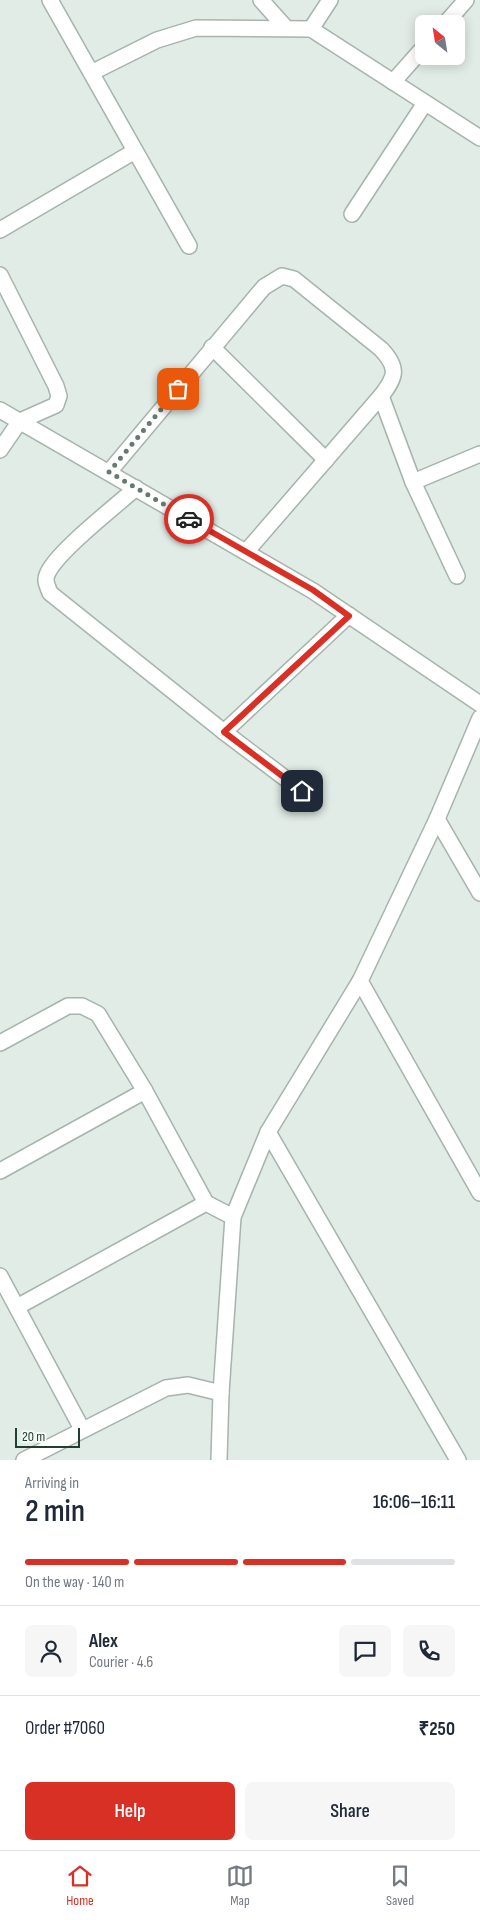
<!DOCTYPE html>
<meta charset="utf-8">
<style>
:root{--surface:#fff;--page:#f6f6f7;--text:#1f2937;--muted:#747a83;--line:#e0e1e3;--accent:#d93025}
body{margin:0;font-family:"Sofia Sans Condensed",sans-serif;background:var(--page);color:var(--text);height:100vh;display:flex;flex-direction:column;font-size:19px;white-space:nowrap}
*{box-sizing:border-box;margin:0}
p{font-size:16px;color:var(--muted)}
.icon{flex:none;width:28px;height:28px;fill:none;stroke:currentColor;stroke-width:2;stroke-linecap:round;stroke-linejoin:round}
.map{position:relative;height:1460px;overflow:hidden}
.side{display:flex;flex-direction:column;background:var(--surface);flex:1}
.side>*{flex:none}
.needle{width:32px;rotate:330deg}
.fabs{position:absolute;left:415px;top:15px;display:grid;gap:10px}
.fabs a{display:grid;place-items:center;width:50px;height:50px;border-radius:8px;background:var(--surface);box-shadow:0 2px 12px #0003;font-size:25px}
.scale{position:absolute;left:15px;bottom:12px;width:65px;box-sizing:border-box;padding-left:5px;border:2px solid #223d32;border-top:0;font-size:14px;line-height:18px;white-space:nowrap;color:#223d32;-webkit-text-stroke:4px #f3f9f5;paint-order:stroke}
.pin{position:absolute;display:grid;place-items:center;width:42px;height:42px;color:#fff;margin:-21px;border-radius:10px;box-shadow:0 2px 8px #0006}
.courier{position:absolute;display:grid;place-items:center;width:50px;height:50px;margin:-25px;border:4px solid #d93025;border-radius:50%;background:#fff;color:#222;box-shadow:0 1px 6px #0007}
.headline em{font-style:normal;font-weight:600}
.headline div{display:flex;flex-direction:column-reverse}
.headline{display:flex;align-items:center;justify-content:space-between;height:85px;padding:0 25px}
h1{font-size:32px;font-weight:600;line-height:38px}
.bar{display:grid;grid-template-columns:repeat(4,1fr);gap:8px 5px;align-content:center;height:60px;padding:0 25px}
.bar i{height:6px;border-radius:4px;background:var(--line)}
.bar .selected{background:var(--accent)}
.bar p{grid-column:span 4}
.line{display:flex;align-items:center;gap:12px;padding:0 25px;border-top:1px solid var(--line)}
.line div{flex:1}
.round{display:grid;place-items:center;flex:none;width:52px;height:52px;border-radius:8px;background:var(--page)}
.action{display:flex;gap:10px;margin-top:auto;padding:10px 25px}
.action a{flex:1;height:58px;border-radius:8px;background:var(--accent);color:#fff;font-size:20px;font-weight:600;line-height:58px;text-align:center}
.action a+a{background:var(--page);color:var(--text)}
.tabs{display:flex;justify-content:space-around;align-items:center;height:70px;border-top:1px solid var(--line);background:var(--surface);font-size:14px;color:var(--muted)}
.tabs a{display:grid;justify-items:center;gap:2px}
.tabs .selected{color:var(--accent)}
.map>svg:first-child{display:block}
</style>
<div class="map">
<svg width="480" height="1460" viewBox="0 0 480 1460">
<rect width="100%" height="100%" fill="#e2ece6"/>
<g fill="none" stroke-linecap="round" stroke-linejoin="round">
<defs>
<g id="street">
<path d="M 50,0 L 189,246"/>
<path d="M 261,0 L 286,28"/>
<path d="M 445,24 L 466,0"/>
<path d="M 311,29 L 480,138"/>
<path d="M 93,72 L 157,40 L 196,28 L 311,29 L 330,0"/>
<path d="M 393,82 L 424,47"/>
<path d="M 352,214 L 425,103"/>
<path d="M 0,230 L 135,151"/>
<path d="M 0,275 L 56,386 L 59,396 L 56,405 L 20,421 L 0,450"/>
<path d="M 212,347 L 326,460"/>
<path d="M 381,396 L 413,482 L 457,576"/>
<path d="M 0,410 L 313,591 L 480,704"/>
<path d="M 109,472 L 264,287 L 282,276 L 294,279 L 381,349 C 399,368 396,377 381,396 L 246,552"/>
<path d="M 413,482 L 480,454"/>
<path d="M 136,488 C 117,505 54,554 47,575 C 44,581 48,587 50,593 L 224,732 L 302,791"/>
<path d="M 224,732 L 349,615"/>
<path d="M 437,819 L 480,893"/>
<path d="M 360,981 L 480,1193"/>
<path d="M 0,1043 L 68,1006 L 82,1006 L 98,1014 L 145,1091 L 206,1203 L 233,1217"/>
<path d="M 268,1132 L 458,1460"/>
<path d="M 0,1171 L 145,1091"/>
<path d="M 0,1276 L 82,1429"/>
<path d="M 17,1307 L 206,1203"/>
<path d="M 24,1460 L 166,1388 L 188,1385 L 221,1393"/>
<path d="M 219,1460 L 221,1393 L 233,1217 L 268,1132 L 360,981 L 437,819 L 480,718"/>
</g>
</defs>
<use href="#street" stroke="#a5b4ac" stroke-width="18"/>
<use href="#street" stroke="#fff" stroke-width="15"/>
</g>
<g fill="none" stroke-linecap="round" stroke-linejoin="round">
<path stroke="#657a71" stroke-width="5" stroke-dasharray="0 9" d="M 178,389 L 109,472 L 189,519"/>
<path stroke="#d93025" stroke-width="6" d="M 189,519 L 313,590 L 349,616 L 224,732 L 302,791"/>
</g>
</svg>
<div class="fabs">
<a><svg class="needle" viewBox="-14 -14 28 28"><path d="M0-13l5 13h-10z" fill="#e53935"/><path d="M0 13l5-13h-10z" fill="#747a83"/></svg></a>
</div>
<div class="scale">20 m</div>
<div class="pin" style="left:178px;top:389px;background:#ea580c"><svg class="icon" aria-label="bag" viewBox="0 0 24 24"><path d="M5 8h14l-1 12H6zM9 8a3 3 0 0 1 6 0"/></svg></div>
<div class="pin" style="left:302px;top:791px;background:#1f2937"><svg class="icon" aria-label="home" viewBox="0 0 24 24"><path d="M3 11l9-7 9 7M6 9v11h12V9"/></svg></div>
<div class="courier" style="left:189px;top:519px"><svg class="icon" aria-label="car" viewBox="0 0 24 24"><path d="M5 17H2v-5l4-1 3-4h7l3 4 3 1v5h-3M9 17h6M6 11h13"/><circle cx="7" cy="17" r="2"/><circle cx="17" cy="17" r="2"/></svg></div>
</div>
<section class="side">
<div class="headline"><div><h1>2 min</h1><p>Arriving in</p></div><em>16:06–16:11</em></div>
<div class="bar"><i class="selected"></i><i class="selected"></i><i class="selected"></i><i></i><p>On the way · 140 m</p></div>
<div class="line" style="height:90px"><a class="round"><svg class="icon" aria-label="person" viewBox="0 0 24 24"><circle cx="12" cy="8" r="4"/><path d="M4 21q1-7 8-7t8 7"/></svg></a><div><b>Alex</b><p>Courier · 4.6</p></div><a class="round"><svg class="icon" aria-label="chat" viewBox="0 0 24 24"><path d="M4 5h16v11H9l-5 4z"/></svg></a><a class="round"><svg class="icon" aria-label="phone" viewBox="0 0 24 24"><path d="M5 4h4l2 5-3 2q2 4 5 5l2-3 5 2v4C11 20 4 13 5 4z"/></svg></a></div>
<div class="line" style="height:65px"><div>Order #7060</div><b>₹250</b></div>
<div class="action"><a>Help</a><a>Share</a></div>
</section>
<nav class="tabs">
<a class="selected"><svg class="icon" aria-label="home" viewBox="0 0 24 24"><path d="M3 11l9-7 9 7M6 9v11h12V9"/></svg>Home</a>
<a><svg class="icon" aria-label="map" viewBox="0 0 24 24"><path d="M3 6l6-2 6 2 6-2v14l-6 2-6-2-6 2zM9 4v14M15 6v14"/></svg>Map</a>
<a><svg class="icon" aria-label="saved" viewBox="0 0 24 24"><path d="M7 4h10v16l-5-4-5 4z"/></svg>Saved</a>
</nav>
